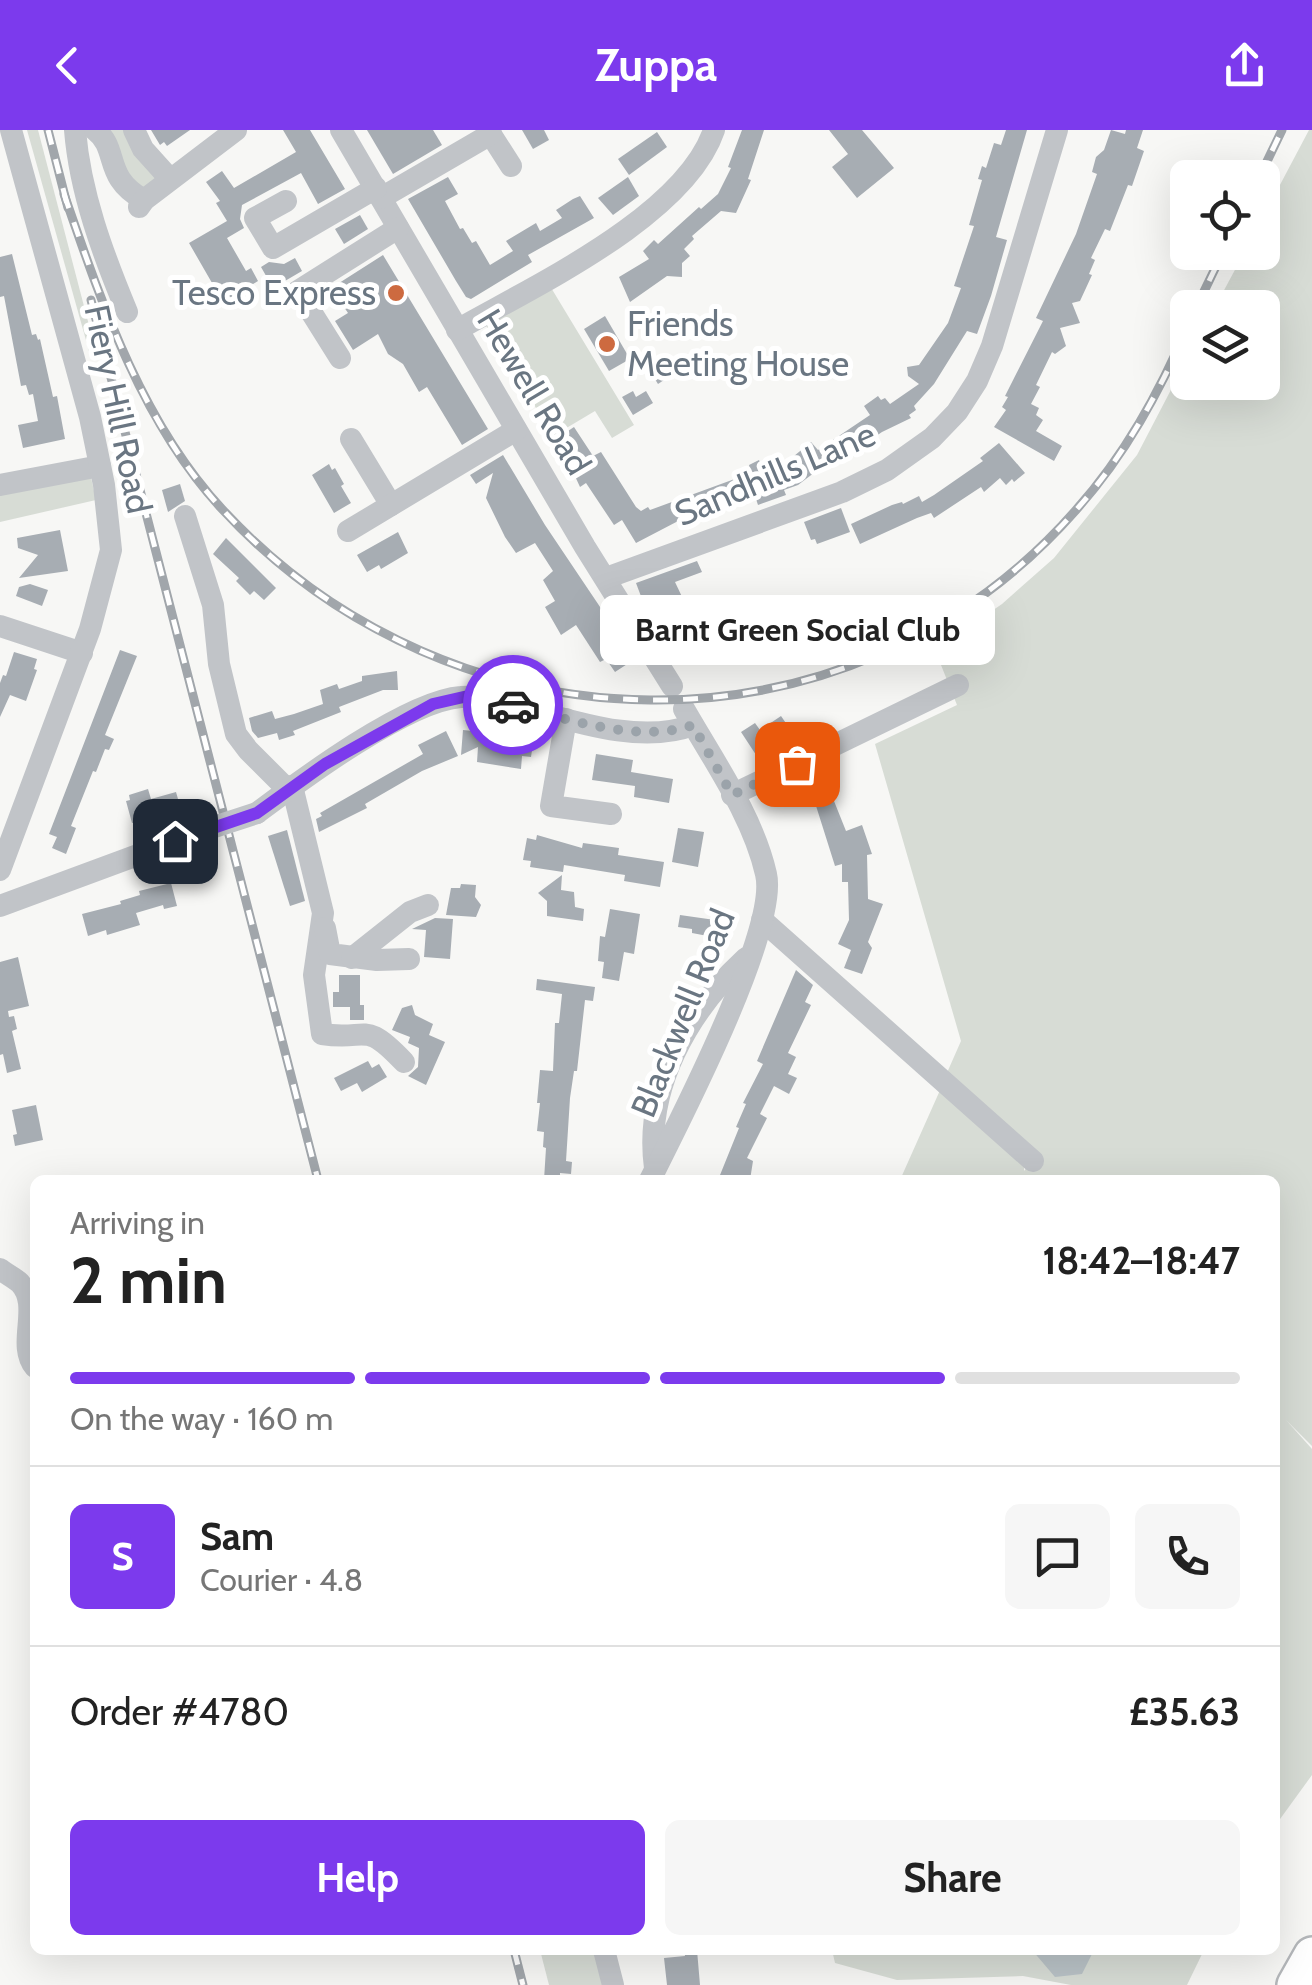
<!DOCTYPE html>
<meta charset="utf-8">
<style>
:root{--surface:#fff;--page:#f6f6f6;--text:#222;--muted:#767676;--line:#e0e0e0;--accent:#7c3aed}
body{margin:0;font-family:Cabin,sans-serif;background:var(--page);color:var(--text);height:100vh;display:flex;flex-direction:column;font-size:38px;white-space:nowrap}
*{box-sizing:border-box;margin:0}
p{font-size:32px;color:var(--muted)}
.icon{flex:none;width:55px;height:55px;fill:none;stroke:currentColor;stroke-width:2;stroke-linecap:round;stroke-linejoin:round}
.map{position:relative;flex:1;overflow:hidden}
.panel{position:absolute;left:30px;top:1045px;width:1250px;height:780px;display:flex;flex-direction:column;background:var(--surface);border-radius:15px;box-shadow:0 10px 40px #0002}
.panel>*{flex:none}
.fabs{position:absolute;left:1170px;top:30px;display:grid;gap:20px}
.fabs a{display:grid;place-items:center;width:110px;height:110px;border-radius:15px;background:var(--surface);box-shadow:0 10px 40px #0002;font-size:50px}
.pin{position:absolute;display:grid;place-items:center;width:85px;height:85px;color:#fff;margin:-42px;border-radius:20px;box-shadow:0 5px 15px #0006}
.courier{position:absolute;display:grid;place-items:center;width:100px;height:100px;margin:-50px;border:8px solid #7c3aed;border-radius:50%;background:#fff;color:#222;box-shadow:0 2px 12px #0007}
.bubble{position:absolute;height:70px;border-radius:15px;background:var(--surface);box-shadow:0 10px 40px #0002;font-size:32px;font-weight:700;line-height:70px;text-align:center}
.summary em{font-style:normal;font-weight:700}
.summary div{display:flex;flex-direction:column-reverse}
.summary{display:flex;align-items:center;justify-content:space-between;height:170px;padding:0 40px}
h1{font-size:65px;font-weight:700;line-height:75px}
.bar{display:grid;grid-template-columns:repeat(4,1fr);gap:15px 10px;align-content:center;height:120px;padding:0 40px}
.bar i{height:12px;border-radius:8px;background:var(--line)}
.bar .selected{background:var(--accent)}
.bar p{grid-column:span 4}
.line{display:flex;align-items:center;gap:25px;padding:0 40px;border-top:2px solid var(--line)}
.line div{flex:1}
.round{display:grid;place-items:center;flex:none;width:105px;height:105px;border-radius:15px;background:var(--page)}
.action{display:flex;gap:20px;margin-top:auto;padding:20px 40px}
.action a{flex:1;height:115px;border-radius:15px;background:var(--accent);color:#fff;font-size:40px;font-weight:700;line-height:115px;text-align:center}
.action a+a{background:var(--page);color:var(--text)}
header{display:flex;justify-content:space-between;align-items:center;height:130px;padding:0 40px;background:var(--accent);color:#fff;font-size:45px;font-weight:700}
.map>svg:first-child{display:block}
</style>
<header><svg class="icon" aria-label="back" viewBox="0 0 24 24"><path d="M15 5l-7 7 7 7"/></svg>Zuppa<svg class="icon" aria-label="share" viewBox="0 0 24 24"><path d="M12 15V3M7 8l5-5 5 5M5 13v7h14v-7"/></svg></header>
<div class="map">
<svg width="1312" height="1855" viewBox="0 0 1312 1855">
<rect width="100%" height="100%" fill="#f7f7f5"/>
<g fill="#d7dcd5">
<path d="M 27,0 L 38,0 L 97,226 L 91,228 Z"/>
<path d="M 103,0 L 129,0 L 163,49 L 145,63 L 129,52 Z"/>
<path d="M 1309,0 L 1312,0 L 1312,1316 L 1286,1290 L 1312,1319 L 1312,1645 L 1275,1696 L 1275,1050 L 900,1050 L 941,958 L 1024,1027 L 1024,1041 L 1032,1031 L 946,945 L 961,911 L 875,614 L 957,575 L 935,520 L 1002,474 L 1054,428 L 1137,325 L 1187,229 L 1188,252 L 1262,252 L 1262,178 L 1215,177 L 1244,123 L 1262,122 L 1263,87 Z"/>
<path d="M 550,156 L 634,295 L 612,308 L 595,281 L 553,306 L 485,194 Z"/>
<path d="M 90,343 L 96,370 L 0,392 L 0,361 Z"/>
<path d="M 540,1820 L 597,1820 L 604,1855 L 549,1855 Z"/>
<path d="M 832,1820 L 1204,1820 L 1187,1855 L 1071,1855 L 1023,1846 L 897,1850 L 835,1833 Z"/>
</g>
<path fill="#b9c2c6" d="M 1032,1820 L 1094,1820 L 1082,1844 L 1055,1847 Z"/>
<g fill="#a7adb3">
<path d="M 151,0 L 190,0 L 167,16 L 164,12 L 160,15 Z"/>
<path d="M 283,0 L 310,0 L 345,59 L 318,74 L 301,43 L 242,75 L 240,89 L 244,98 L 227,108 L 246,141 L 251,138 L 258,151 L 223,172 L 189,113 L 227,91 L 216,73 L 220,71 L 206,52 L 222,41 L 234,58 L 296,22 Z"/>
<path d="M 367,0 L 433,0 L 442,15 L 393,44 Z"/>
<path d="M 522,0 L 544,0 L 549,10 L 533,19 Z"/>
<path d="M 742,0 L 764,0 L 748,49 L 751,50 L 736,83 L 721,81 L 692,106 L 694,109 L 684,119 L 690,126 L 682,133 L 682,147 L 667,146 L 630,172 L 619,147 L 649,129 L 643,121 L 654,110 L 658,114 L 699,77 L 701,79 L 718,64 L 731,38 L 728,37 Z"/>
<path d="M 829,0 L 862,0 L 894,38 L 857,68 L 832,37 L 848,24 Z"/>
<path d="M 1006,0 L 1027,0 L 996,107 L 1007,110 L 991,166 L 977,204 L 967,201 L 934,254 L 914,276 L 916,280 L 909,285 L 911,288 L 882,302 L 842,329 L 840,326 L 831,330 L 798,355 L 784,360 L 786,365 L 758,375 L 755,366 L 683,393 L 682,389 L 636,413 L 622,390 L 614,395 L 586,353 L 580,357 L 574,344 L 581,341 L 577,335 L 580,334 L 562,305 L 574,297 L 593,326 L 601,322 L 636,377 L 641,381 L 648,377 L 650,380 L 751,343 L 749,335 L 759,330 L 763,340 L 788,331 L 811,312 L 818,320 L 870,285 L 864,276 L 878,266 L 881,270 L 885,268 L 890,274 L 919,254 L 908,246 L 907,237 L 919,235 L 948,193 L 961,158 L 954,156 L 974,96 L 969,95 L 982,50 L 978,49 L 982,36 L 986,38 L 994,13 L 1001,15 Z"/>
<path d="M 1111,0 L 1125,4 L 1126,0 L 1143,0 L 1137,18 L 1144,21 L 1132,56 L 1128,55 L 1110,101 L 1105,99 L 1091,128 L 1095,130 L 1089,144 L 1092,145 L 1080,171 L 1072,173 L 1080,193 L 1060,198 L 1066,216 L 1055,224 L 1052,222 L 1036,255 L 1040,257 L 1031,274 L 1039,278 L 1036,285 L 1043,290 L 1036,301 L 1062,316 L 1054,331 L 994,297 L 1006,280 L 1002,277 L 1008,267 L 1005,266 L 1043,191 L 1036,188 L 1076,104 L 1097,44 L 1092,42 L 1096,27 L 1104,20 Z"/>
<path d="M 657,2 L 667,17 L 629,45 L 618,29 Z"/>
<path d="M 448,47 L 458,64 L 445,71 L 460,99 L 463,98 L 472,113 L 476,111 L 490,135 L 513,121 L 506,111 L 536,93 L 540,101 L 562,88 L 556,80 L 573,69 L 580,66 L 594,88 L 528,125 L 532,132 L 471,169 L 466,167 L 456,151 L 408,69 Z"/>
<path d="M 628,47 L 639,66 L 613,85 L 598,68 Z"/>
<path d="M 360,85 L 368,99 L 344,114 L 335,99 Z"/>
<path d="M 12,124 L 32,205 L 36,204 L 38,210 L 40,209 L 53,267 L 57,266 L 65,309 L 23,318 L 18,295 L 38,291 L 33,264 L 29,265 L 26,255 L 21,256 L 4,166 L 0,167 L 0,127 Z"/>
<path d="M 383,125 L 488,299 L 462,315 L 427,257 L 419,262 L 403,234 L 388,224 L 378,204 L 353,220 L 335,191 L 348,183 L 342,174 L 346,172 L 336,155 Z"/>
<path d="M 295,128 L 302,141 L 273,158 L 261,137 L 269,132 L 284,134 Z"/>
<path d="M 605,186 L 630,229 L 609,241 L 584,199 Z"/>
<path d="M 658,227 L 670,246 L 658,254 L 646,235 Z"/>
<path d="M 633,261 L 636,267 L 646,261 L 653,273 L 633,285 L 622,267 Z"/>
<path d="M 999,313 L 1025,343 L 1014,352 L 1012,349 L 1006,355 L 1000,348 L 984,362 L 981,357 L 934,388 L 931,383 L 917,388 L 860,414 L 851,394 L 892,375 L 902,372 L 903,374 L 919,366 L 922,372 L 934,365 L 983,331 L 980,328 Z"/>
<path d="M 503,325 L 545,395 L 635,529 L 615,542 L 606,529 L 600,532 L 576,495 L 561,505 L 545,477 L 555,471 L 543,450 L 553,441 L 535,413 L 516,423 L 505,407 L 486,368 L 493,343 L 476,354 L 470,345 Z"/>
<path d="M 329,334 L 332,340 L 335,338 L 344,354 L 341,356 L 351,373 L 334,383 L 312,345 Z"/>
<path d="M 180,354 L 185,371 L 168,382 L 162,360 Z"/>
<path d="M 841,378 L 850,402 L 817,414 L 815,409 L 811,410 L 804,392 Z"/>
<path d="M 60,400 L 68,441 L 19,448 L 38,425 L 18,418 L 17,408 Z"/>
<path d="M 398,402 L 408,423 L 381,439 L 379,435 L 367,442 L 357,425 Z"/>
<path d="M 226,408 L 276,458 L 264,470 L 254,461 L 250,465 L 236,451 L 239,448 L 213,424 Z"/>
<path d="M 697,431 L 702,442 L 675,452 L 684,471 L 673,475 L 690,506 L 679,512 L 677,507 L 665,514 L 648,485 L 636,453 Z"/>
<path d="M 30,454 L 48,460 L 42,476 L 16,466 L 19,457 Z"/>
<path d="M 120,520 L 137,526 L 105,605 L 114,609 L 109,620 L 105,619 L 96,642 L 93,641 L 71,696 L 76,698 L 66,724 L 52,718 L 57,707 L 49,704 Z"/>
<path d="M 14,522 L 37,529 L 34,539 L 37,540 L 26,571 L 10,565 L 0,587 L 0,553 L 3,545 L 6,546 Z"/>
<path d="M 397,541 L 398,560 L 383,560 L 339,577 L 341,582 L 293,601 L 295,605 L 279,610 L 277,603 L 258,608 L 252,601 L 249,588 L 272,581 L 275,589 L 294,584 L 323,574 L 320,560 L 337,554 L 339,559 L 362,551 L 362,546 Z"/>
<path d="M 781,586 L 801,615 L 762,634 L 741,602 L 755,593 L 760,600 Z"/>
<path d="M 463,600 L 534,607 L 531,627 L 522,626 L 521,639 L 477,632 L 478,617 L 461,625 Z"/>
<path d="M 446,601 L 458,626 L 422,641 L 365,674 L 367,678 L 319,702 L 316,689 L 322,686 L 320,683 L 423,624 L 418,615 Z"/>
<path d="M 596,624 L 633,630 L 631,642 L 673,649 L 669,673 L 634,667 L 635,656 L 592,650 Z"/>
<path d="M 822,641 L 846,701 L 862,695 L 872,724 L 867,725 L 868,769 L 883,774 L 868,812 L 872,818 L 862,844 L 844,838 L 851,820 L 838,814 L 849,790 L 848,752 L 842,752 L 842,734 L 835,736 L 811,660 L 798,666 L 793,654 Z"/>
<path d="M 148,659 L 151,669 L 176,662 L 182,683 L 132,693 L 126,671 L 130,670 L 129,665 Z"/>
<path d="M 678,698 L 704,702 L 698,737 L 672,732 Z"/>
<path d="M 287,700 L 305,771 L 290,776 L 268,706 Z"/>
<path d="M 537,705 L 582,718 L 583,713 L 619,718 L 618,725 L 664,732 L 660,757 L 624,751 L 625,745 L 564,735 L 563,742 L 530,737 L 531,731 L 523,730 L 527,708 L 536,710 Z"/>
<path d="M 562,745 L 561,760 L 574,762 L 575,777 L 584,779 L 583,791 L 547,786 L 547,771 L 538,763 Z"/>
<path d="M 171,753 L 177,776 L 164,779 L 163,775 L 136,783 L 140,795 L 107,805 L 106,800 L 88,806 L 82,784 L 121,774 L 120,771 L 140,765 L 139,761 Z"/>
<path d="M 461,754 L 476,755 L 475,767 L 481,775 L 476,787 L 446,785 L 451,758 L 460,758 Z"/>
<path d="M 610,779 L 640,784 L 634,824 L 624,822 L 619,851 L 602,848 L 604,832 L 598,831 L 600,806 L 605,807 Z"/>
<path d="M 680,785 L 715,790 L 713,807 L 692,803 L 692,799 L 678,797 Z"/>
<path d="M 435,788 L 453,789 L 450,829 L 424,827 L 426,800 L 412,799 Z"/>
<path d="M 18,827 L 29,876 L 8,881 L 9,887 L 14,886 L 17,899 L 12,901 L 21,939 L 7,943 L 3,924 L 0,925 L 0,832 Z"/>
<path d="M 796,840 L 813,855 L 805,872 L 811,875 L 788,923 L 796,927 L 788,944 L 797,948 L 789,964 L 774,956 L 760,984 L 767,988 L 747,1028 L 753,1031 L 750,1050 L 718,1050 L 739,998 L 736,997 L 746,974 L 743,973 L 763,934 L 757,931 Z"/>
<path d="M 339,845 L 360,845 L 360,875 L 364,875 L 364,890 L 350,890 L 350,877 L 333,877 L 333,862 L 339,862 Z"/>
<path d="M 537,849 L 595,857 L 593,871 L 585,870 L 577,941 L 574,941 L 570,968 L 566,1031 L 572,1032 L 571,1044 L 560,1043 L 560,1050 L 544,1050 L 546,1018 L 543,1017 L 544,1002 L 537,1001 L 540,973 L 537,973 L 540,940 L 553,941 L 555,893 L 559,893 L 562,864 L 536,860 Z"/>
<path d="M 412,875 L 415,885 L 433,894 L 429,905 L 445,912 L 426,955 L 408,946 L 418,937 L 419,918 L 408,913 L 410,907 L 392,900 L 402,878 Z"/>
<path d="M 368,931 L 372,938 L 379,934 L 387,947 L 362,962 L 357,953 L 341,961 L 334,948 Z"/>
<path d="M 36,975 L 43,1010 L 15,1016 L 13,1005 L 17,1004 L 12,980 Z"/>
<path d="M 684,1820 L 697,1820 L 700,1855 L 667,1855 L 664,1828 L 685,1826 Z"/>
</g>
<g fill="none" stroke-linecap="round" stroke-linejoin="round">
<defs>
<path id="highway" d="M 1295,1855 L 1312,1825"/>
</defs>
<use href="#highway" stroke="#b4b7ba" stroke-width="40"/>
<g stroke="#c1c4c8" stroke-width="22">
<path d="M 75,0 C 80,63 103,124 127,182"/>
<path d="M 95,0 C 120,19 102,47 144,70"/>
<path d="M 134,0 L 143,19 L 170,49"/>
<path d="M 341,0 L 585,417 L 672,556"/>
<path d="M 488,0 L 511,36"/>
<path d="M 381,68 L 491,4"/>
<path d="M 286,71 L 255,88 L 273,118 L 376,58"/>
<path d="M 139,77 L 144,70 L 236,0"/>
<path d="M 457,200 C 534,156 685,86 714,0"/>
<path d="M 340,228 L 298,161 L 398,98"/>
<path d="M 351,309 L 391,375"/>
<path d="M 0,355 L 100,336"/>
<path d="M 185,386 L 213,475 L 219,534 L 236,604 L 248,620 L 287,659"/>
<path d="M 348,401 L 516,300"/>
<path d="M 606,448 L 842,362 L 887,340 L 932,308 L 957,282 L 977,251 L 992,216 L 1057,0"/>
<path d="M 0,496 L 82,523"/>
<path d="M 566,589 L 551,676 L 611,684"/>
<path d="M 292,656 L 323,783 L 314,845 L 322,904 C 370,911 363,889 404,932"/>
<path d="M 732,665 L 958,555"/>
<path d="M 257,683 C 301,650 407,571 461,567 C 481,565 502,572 521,577 C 573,591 641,615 693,595"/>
<path d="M 0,740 L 90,499 L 111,420 L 104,355 L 90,287 L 11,0"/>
<path d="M 0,776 L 208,699"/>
<path d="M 762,790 L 1033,1031"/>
<path d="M 325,798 L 330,824 L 377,830 L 409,829"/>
<path d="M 352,828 L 410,782 L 428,775"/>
<path d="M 655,1038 C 644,958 688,881 746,828"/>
<path d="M 650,1050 C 678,994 779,799 766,744 C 753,686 713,630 684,579"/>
<path d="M 0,1139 C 6,1144 15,1148 20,1153 C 42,1176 16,1214 35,1237"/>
<path d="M 604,1820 L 613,1855"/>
</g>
<use href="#highway" stroke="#fff" stroke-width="35"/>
<defs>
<g id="rail">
<path d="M 48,0 L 68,78"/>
<path d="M 1259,48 L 1282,0"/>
<path d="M 64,64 C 102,174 142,293 222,379 C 452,628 849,639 1076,380 C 1125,325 1159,263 1188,196"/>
<path d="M 91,170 L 318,1050"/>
<path d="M 1196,178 L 1223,122"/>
<path d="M 514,1820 L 523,1855"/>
</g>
</defs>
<use href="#rail" stroke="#a1a6ab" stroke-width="9"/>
<use href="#rail" stroke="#fff" stroke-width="5" stroke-dasharray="15" stroke-linecap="butt"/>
<path stroke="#c1c4c8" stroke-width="22" d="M 208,699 L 257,683"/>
</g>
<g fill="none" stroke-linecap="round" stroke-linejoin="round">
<path stroke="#9ba3aa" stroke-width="10" stroke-dasharray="0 18" d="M 513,575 C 565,589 642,614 693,595 L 732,665 L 797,634"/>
<path stroke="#7c3aed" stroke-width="12" d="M 175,711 L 257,683 L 325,634 L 433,574 L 468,566 L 513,575"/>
</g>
<g fill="#cd6a40" stroke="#fff" stroke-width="4">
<circle cx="396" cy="163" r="10"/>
<circle cx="607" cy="214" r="10"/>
</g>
<g text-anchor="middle" stroke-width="10" stroke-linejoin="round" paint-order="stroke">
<g font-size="35" fill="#6a7682" stroke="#fff" text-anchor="end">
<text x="376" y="175">Tesco Express</text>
<text x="627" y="206" text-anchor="start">Friends<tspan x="627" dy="40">Meeting House</tspan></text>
</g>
<g font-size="35" fill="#6a7682" stroke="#fff">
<text transform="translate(534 262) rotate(59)" y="12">Hewell Road</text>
<text transform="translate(118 279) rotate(78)" y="12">Fiery Hill Road</text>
<text transform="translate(775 344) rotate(-23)" y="12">Sandhills Lane</text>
<text transform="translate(683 883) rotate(-68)" y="12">Blackwell Road</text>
</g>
</g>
</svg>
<div class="fabs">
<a><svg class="icon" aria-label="locate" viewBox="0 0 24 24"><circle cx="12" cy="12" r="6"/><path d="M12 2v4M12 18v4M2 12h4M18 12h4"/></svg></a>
<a><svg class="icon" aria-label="layers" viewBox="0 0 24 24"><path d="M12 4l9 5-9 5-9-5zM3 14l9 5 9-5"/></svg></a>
</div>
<div class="pin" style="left:797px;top:634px;background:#ea580c"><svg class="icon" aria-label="bag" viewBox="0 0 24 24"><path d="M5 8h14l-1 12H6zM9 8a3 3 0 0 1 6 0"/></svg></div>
<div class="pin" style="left:175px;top:711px;background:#1f2937"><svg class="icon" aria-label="home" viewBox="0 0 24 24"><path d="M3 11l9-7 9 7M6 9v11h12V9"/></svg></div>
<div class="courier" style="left:513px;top:575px"><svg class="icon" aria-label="car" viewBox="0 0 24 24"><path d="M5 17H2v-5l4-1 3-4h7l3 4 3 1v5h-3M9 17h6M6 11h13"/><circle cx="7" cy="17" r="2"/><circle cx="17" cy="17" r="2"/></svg></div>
<div class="bubble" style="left:600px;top:465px;width:395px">Barnt Green Social Club</div>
<section class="panel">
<div class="summary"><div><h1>2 min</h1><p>Arriving in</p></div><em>18:42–18:47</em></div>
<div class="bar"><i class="selected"></i><i class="selected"></i><i class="selected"></i><i></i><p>On the way · 160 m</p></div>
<div class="line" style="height:180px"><b class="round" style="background:var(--accent);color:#fff">S</b><div><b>Sam</b><p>Courier · 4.8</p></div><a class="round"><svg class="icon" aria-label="chat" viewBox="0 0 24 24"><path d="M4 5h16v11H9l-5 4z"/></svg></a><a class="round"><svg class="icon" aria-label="phone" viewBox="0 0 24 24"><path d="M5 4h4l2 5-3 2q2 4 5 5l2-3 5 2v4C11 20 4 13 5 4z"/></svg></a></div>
<div class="line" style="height:130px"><div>Order #4780</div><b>£35.63</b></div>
<div class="action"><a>Help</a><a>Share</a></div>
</section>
</div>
